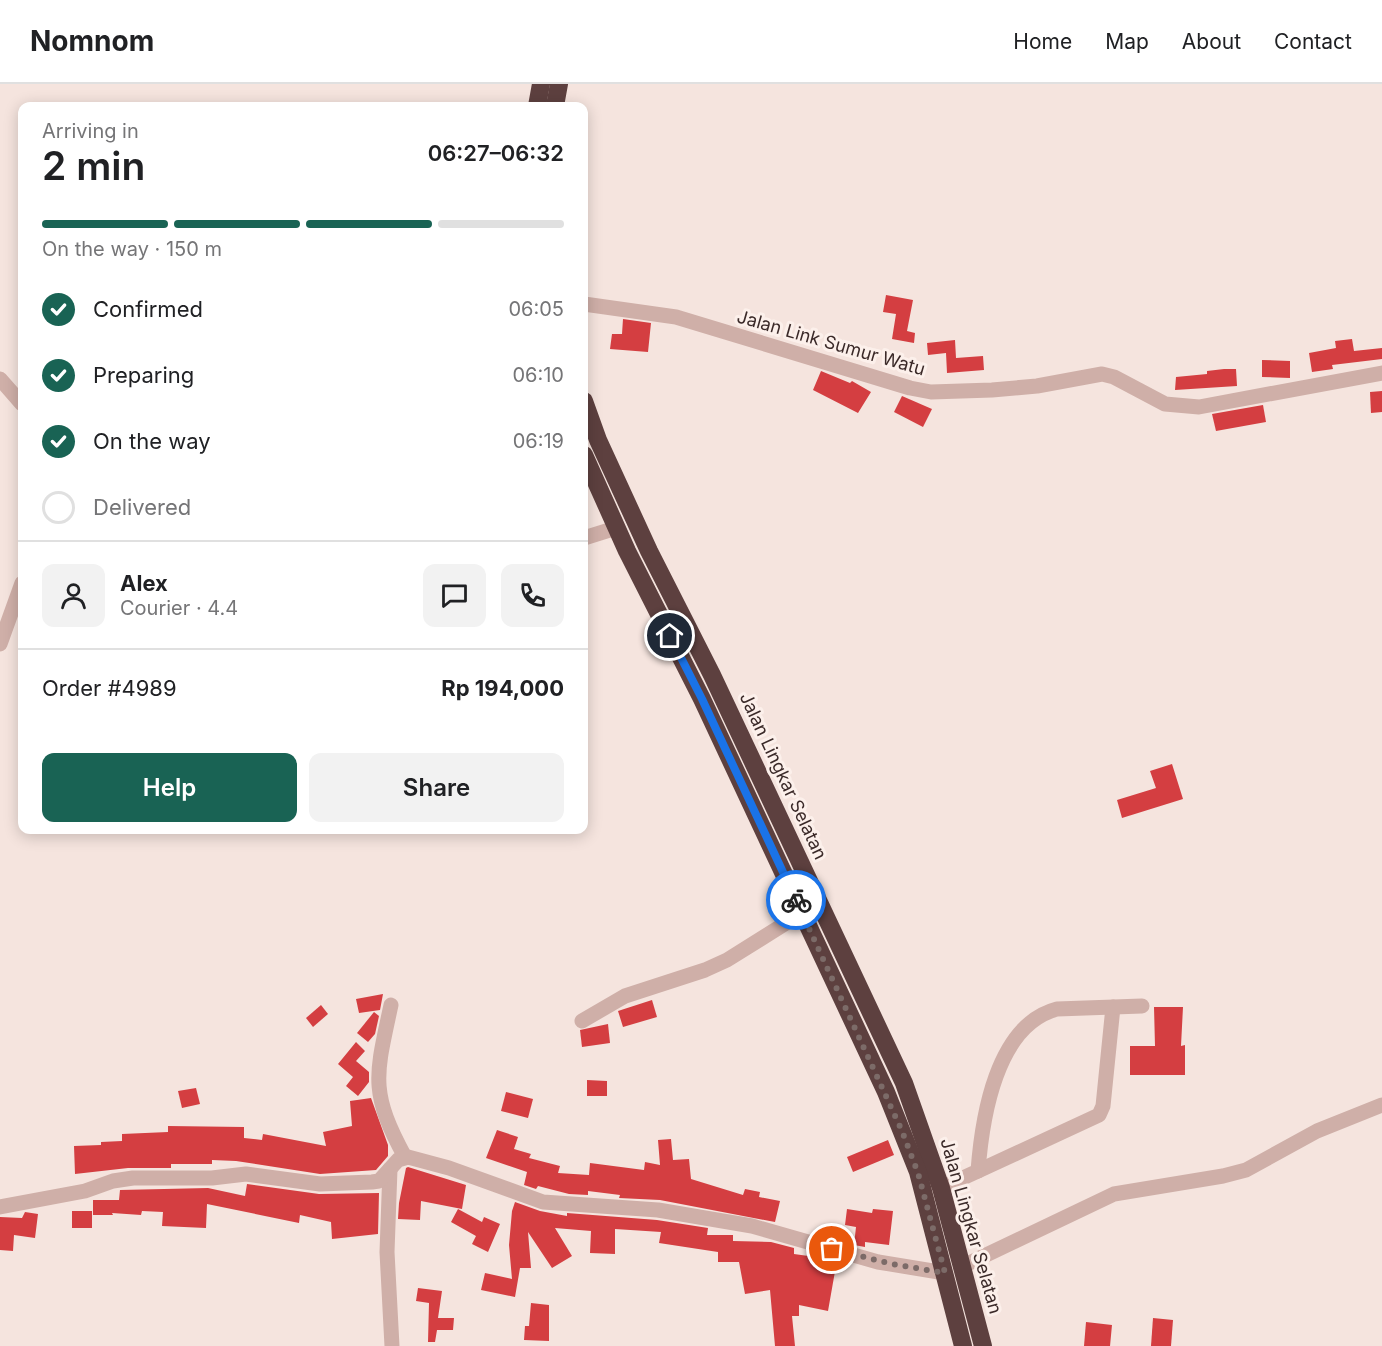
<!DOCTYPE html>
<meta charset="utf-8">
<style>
:root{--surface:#fff;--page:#f2f2f2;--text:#202124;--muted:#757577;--line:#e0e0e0;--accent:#196354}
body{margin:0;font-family:Inter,sans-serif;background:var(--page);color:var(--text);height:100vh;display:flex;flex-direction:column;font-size:22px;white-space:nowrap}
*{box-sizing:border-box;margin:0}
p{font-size:20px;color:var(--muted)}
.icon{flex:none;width:33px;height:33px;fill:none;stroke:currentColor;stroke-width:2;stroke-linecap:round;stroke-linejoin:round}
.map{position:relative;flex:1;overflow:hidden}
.panel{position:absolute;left:18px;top:18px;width:570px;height:732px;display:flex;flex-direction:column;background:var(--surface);border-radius:12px;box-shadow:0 3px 15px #0003}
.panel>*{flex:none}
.pin{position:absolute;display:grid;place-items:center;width:51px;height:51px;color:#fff;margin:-26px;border:3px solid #fff;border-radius:50%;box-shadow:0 2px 6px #0007}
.courier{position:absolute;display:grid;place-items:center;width:60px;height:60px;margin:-30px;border:4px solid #1a73e8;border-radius:50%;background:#fff;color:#222;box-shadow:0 2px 8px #0007}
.headline em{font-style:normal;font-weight:600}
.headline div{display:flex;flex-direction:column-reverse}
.headline{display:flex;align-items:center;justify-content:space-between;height:102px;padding:0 24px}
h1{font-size:39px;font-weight:600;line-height:45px}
.bar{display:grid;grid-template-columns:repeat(4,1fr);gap:9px 6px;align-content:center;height:72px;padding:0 24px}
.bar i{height:8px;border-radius:4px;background:var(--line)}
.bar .active{background:var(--accent)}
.bar p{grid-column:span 4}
.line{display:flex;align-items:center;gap:15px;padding:0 24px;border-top:2px solid var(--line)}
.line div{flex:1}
.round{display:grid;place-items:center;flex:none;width:63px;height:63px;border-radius:12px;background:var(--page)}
ol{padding:0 24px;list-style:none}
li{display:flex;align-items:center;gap:18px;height:66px}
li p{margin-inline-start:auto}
li .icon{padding:6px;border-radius:50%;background:var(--accent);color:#fff;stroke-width:4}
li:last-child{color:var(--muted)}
li i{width:33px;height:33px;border:3px solid var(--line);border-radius:50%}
.action{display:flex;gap:12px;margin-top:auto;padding:12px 24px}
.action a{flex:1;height:69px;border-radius:12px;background:var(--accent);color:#fff;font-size:24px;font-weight:600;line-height:69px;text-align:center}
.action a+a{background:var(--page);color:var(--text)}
header{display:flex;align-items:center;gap:36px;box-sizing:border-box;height:84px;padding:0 30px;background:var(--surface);border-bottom:2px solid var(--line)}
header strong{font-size:28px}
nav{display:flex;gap:33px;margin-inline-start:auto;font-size:21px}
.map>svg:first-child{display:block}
</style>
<header>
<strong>Nomnom</strong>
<nav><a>Home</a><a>Map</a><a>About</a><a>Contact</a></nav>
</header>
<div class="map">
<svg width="1382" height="1262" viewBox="0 0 1382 1262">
<rect width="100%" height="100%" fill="#f5e4de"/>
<g fill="#d43e41">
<path d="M 886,211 L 913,216 L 907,247 L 915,249 L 914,259 L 892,255 L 896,230 L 883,228 Z"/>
<path d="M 623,235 L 651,239 L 648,268 L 610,265 L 612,250 L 622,250 Z"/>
<path d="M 1352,255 L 1354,267 L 1382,264 L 1382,275 L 1332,281 L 1333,285 L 1312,288 L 1309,269 L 1336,264 L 1335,257 Z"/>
<path d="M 955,256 L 956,274 L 983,272 L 984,286 L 947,289 L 946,269 L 928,271 L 927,259 Z"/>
<path d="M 1262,276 L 1290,277 L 1290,294 L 1262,293 Z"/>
<path d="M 1224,285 L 1236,285 L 1237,302 L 1175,306 L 1176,293 L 1207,290 L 1207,287 Z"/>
<path d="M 821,287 L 850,299 L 852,297 L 871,308 L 858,329 L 813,306 Z"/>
<path d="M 1382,307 L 1382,328 L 1371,329 L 1370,308 Z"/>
<path d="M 902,312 L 932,325 L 923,343 L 894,328 Z"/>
<path d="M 1263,321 L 1266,338 L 1216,347 L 1212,330 Z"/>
<path d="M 1172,680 L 1183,715 L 1122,734 L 1117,716 L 1156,704 L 1150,687 Z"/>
<path d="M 383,910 L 380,926 L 359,929 L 356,915 Z"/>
<path d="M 652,916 L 657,933 L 623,943 L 618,927 Z"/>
<path d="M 321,921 L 328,930 L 313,943 L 306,934 Z"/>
<path d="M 1154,923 L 1183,923 L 1181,962 L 1185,961 L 1185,991 L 1130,991 L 1130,962 L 1155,962 Z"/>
<path d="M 374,928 L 379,932 L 375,950 L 368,958 L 357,949 Z"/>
<path d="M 608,940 L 610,959 L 582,963 L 580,946 Z"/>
<path d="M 356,958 L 365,967 L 356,977 L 369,988 L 369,998 L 358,1012 L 346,1002 L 353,993 L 338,980 Z"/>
<path d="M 587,996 L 607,997 L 607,1012 L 587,1012 Z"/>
<path d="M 196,1004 L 200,1020 L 182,1024 L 178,1007 Z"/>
<path d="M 506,1008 L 533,1015 L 528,1034 L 501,1027 Z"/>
<path d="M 371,1014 L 388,1061 L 388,1072 L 376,1086 L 320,1090 L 236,1077 L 212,1076 L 212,1080 L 171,1080 L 171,1084 L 128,1084 L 75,1090 L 74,1062 L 101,1061 L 101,1058 L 122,1057 L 122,1050 L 168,1048 L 168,1042 L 244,1043 L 244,1054 L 262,1056 L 263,1050 L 326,1062 L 323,1048 L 352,1042 L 350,1017 Z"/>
<path d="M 497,1046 L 518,1053 L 514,1065 L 531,1070 L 529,1074 L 560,1082 L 558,1089 L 589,1091 L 590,1079 L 644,1086 L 645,1078 L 660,1081 L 658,1056 L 671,1055 L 673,1076 L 689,1075 L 691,1095 L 743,1111 L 745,1105 L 760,1108 L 759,1113 L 780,1117 L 775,1138 L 660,1116 L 619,1114 L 620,1111 L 588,1107 L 588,1111 L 569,1110 L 538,1102 L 536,1105 L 524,1101 L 527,1088 L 486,1074 Z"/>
<path d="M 888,1056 L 894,1071 L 853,1088 L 847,1073 Z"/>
<path d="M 408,1083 L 466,1101 L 462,1125 L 421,1117 L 420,1136 L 398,1135 L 399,1119 L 406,1084 Z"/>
<path d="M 247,1100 L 319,1110 L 379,1109 L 378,1150 L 332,1155 L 331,1138 L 300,1131 L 299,1139 L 207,1120 L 206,1144 L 162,1142 L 163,1128 L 142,1127 L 141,1131 L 112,1129 L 113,1131 L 93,1131 L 93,1116 L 119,1116 L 120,1106 L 208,1104 L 245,1112 Z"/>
<path d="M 515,1118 L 540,1127 L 567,1132 L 567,1129 L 657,1136 L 708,1144 L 707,1151 L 733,1151 L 733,1157 L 771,1158 L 794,1164 L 794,1170 L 837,1176 L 828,1227 L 799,1221 L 799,1232 L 792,1232 L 795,1262 L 775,1262 L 770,1206 L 745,1210 L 739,1178 L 718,1178 L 718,1168 L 659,1159 L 661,1148 L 615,1145 L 615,1170 L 590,1169 L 591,1147 L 555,1144 L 572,1172 L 552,1184 L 528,1148 L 531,1184 L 520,1184 L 515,1213 L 481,1206 L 485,1189 L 512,1195 L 509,1161 L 512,1127 Z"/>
<path d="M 458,1125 L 482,1138 L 484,1133 L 500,1140 L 488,1168 L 472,1160 L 476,1152 L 451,1138 Z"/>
<path d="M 847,1125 L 872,1129 L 873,1125 L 893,1127 L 889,1161 L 865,1158 L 865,1163 L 854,1161 L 856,1143 L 845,1141 Z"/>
<rect x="72" y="1127" width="20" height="17"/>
<path d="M 25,1128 L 38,1130 L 35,1154 L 14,1151 L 13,1167 L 0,1166 L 0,1133 L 22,1134 Z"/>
<path d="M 418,1204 L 442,1207 L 438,1234 L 454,1234 L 453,1246 L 437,1246 L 435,1258 L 428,1258 L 429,1219 L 416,1217 Z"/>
<path d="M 531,1219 L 549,1221 L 549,1257 L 524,1256 L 525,1242 L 529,1242 Z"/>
<path d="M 1153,1234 L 1173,1236 L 1171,1262 L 1151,1262 Z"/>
<path d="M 1086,1238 L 1112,1241 L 1110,1262 L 1084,1262 Z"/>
</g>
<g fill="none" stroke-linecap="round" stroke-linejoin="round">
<g stroke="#cfafa8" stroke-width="15">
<path d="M 584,220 L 676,233 L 910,304 L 931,308 L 992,306 L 1037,302 L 1102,290 L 1114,293 L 1165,320 L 1199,323 L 1382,289"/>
<path d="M 0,295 L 22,320"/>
<path d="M 584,454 L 616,444"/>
<path d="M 0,560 L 22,499"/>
<path d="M 391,921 C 376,991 369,1007 405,1073"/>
<path d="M 582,937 L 625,912 L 705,886 L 727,876 L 802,829"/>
<path d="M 390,1085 L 387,1168 L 392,1262"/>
<path d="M 978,1087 L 1099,1031 L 1103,1022 L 1113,923"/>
<path d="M 941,1104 L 978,1087 C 982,1034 996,941 1057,925 L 1142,922"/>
<path d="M 0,1123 L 85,1107 L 113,1097 L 133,1094 L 212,1094 L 246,1090 L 320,1100 L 372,1098 L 379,1097 L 398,1076 L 408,1073 L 449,1084 L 543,1118 L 658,1126 L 752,1142 L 878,1178 L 945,1189"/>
<path d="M 963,1182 L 1114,1110 L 1223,1092 L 1246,1086 L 1317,1047 L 1382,1021"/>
</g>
<g stroke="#5d403f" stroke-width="18">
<path d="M 537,22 L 541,0"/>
<path d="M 555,22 L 559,0"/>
<path d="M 584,317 L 598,356 L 649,467 L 712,591 L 904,999 L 941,1104 L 983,1262"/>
<path d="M 584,371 L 627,467 L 702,615 L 886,1008 L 918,1088 L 963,1262"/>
</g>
</g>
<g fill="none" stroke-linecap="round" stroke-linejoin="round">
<path stroke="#7c6b68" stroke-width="6" stroke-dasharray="0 10.8" d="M 796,816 L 902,1047 L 918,1089 L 945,1189 L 892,1180 L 832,1165"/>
<path stroke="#1a73e8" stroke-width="8" d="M 670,552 L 702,615 L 796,816"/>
</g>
<g text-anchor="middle" stroke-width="6" stroke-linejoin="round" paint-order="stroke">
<g font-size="18" fill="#3b2a29" stroke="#fcf0eb">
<text transform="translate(831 259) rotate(16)" y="6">Jalan Link Sumur Watu</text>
<text transform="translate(783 692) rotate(65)" y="6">Jalan Lingkar Selatan</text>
<text transform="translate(971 1142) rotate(74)" y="6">Jalan Lingkar Selatan</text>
</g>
</g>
</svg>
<div class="pin" style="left:832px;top:1165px;background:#ea580c"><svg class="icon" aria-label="bag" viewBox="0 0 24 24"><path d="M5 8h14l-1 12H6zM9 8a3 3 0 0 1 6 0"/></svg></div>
<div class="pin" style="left:670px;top:552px;background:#1f2937"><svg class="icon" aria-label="home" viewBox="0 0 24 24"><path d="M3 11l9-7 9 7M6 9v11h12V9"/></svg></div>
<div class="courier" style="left:796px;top:816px"><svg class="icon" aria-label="bike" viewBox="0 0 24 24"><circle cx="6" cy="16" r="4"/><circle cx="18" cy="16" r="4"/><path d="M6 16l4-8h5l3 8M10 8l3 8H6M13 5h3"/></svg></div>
<section class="panel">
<div class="headline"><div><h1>2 min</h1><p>Arriving in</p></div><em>06:27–06:32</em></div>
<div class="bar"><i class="active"></i><i class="active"></i><i class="active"></i><i></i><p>On the way · 150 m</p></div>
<ol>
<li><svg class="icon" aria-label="check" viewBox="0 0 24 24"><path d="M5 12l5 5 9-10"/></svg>Confirmed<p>06:05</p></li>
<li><svg class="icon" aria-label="check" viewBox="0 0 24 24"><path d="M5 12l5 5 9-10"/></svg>Preparing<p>06:10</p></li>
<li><svg class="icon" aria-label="check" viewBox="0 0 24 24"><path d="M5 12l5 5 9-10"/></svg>On the way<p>06:19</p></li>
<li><i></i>Delivered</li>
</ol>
<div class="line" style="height:108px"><a class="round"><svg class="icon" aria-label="person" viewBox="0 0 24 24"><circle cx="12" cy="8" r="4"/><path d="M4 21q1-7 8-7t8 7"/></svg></a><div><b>Alex</b><p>Courier · 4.4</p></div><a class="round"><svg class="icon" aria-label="chat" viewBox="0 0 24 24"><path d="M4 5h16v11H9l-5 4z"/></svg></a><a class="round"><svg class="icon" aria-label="phone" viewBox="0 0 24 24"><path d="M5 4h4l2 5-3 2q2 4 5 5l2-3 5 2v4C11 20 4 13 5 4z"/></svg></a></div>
<div class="line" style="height:78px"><div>Order #4989</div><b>Rp 194,000</b></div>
<div class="action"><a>Help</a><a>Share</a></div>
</section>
</div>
